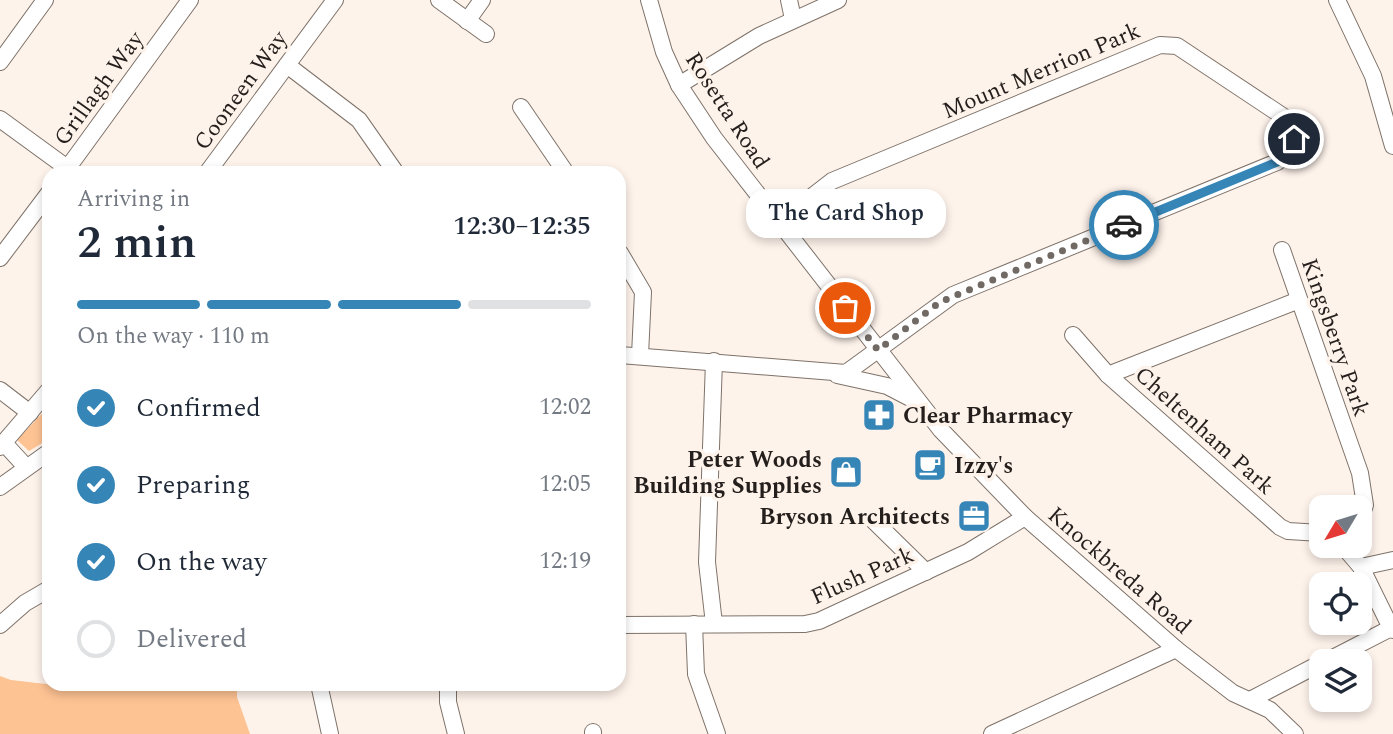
<!DOCTYPE html>
<meta charset="utf-8">
<style>
:root{--surface:#fff;--page:#f2f2f3;--text:#1f2937;--muted:#747a83;--line:#e0e1e3;--accent:#3685b7}
body{margin:0;font-family:Spectral,serif;background:var(--page);color:var(--text);height:100vh;display:flex;flex-direction:column;font-size:26px;white-space:nowrap}
*{box-sizing:border-box;margin:0}
p{font-size:23px;color:var(--muted)}
.icon{flex:none;width:38px;height:38px;fill:none;stroke:currentColor;stroke-width:2;stroke-linecap:round;stroke-linejoin:round}
.map{position:relative;flex:1;overflow:hidden}
.drawer{position:absolute;left:42px;top:166px;width:584px;height:525px;display:flex;flex-direction:column;background:var(--surface);border-radius:21px;box-shadow:0 4px 10px #0003}
.drawer>*{flex:none}
.needle{width:46px;rotate:232deg}
.buttons{position:absolute;left:1309px;top:495px;display:grid;gap:14px}
.buttons a{display:grid;place-items:center;width:63px;height:63px;border-radius:14px;background:var(--surface);box-shadow:0 4px 10px #0003;font-size:35px}
.pin{position:absolute;display:grid;place-items:center;width:60px;height:60px;color:#fff;margin:-30px;border:4px solid #fff;border-radius:50%;box-shadow:0 2px 7px #0007}
.courier{position:absolute;display:grid;place-items:center;width:70px;height:70px;margin:-35px;border:5px solid #3685b7;border-radius:50%;background:#fff;color:#222;box-shadow:0 2px 9px #0007}
.bubble{position:absolute;height:49px;border-radius:21px;background:var(--surface);box-shadow:0 4px 10px #0003;font-size:23px;font-weight:600;line-height:49px;text-align:center}
.overview em{font-style:normal;font-weight:600}
.overview div{display:flex;flex-direction:column-reverse}
.overview{display:flex;align-items:center;justify-content:space-between;height:119px;padding:0 35px}
h1{font-size:46px;font-weight:600;line-height:52px}
.bar{display:grid;grid-template-columns:repeat(4,1fr);gap:10px 7px;align-content:center;height:84px;padding:0 35px}
.bar i{height:9px;border-radius:5px;background:var(--line)}
.bar .current{background:var(--accent)}
.bar p{grid-column:span 4}
ol{padding:0 35px;list-style:none}
li{display:flex;align-items:center;gap:21px;height:77px}
li p{margin-inline-start:auto}
li .icon{padding:7px;border-radius:50%;background:var(--accent);color:#fff;stroke-width:4}
li:last-child{color:var(--muted)}
li i{width:38px;height:38px;border:4px solid var(--line);border-radius:50%}
.map>svg:first-child{display:block}
</style>
<div class="map">
<svg width="1393" height="734" viewBox="0 0 1393 734">
<rect width="100%" height="100%" fill="#fef3eb"/>
<g fill="#fec393">
<path d="M 49,406 L 49,439 L 29,451 L 17,440 Z"/>
<path d="M 0,676 L 11,680 L 72,687 L 82,684 L 237,684 L 237,697 L 250,734 L 0,734 Z"/>
</g>
<g fill="none" stroke-linecap="round" stroke-linejoin="round">
<defs>
<g id="minor">
<path d="M 439,0 L 486,34"/>
<path d="M 649,0 L 664,52 L 679,85 L 714,138 L 941,430 L 1025,517 L 1176,649 L 1233,693 L 1270,710 L 1295,734"/>
<path d="M 789,0 L 793,19"/>
<path d="M 1337,0 L 1373,76 L 1393,146"/>
<path d="M 467,21 L 482,0"/>
<path d="M 0,62 L 45,0"/>
<path d="M 287,65 L 359,120 L 396,173"/>
<path d="M 679,85 L 759,36 L 838,0"/>
<path d="M 521,107 L 566,173"/>
<path d="M 0,119 L 74,173"/>
<path d="M 64,173 L 190,0"/>
<path d="M 207,173 L 335,0"/>
<path d="M 1282,250 L 1360,473 L 1365,505 L 1360,519"/>
<path d="M 620,253 L 643,292 L 640,355"/>
<path d="M 0,258 L 49,193"/>
<path d="M 1073,335 L 1108,375 L 1280,527 L 1288,531 L 1321,533"/>
<path d="M 620,355 L 846,373 L 953,295 L 1277,162 C 1296,149 1297,135 1284,117 L 1177,46 L 1160,45 L 832,181 L 779,222"/>
<path d="M 714,361 L 707,562 L 714,624"/>
<path d="M 837,375 L 887,386 L 912,399"/>
<path d="M 1108,375 L 1299,300"/>
<path d="M 0,390 L 30,413"/>
<path d="M 4,443 L 26,467"/>
<path d="M 0,447 L 49,390"/>
<path d="M 0,487 L 49,452"/>
<path d="M 873,520 L 926,572"/>
<path d="M 1343,546 L 1361,567 L 1391,628"/>
<path d="M 1361,567 L 1393,560"/>
<path d="M 694,624 L 696,674 L 717,734"/>
<path d="M 0,625 L 25,603 L 49,589"/>
<path d="M 620,625 L 805,624 L 819,621 L 968,552 L 1025,517"/>
<path d="M 1325,662 L 1391,628 L 1393,630"/>
<path d="M 319,684 L 330,734"/>
<path d="M 448,684 L 448,702 L 456,734"/>
<path d="M 1250,700 L 1321,663"/>
<path d="M 593,732 L 593,734"/>
<path d="M 992,734 L 1176,649"/>
</g>
</defs>
<use href="#minor" stroke="#7e7269" stroke-width="18"/>
<use href="#minor" stroke="#fff" stroke-width="16"/>
</g>
<g fill="none" stroke-linecap="round" stroke-linejoin="round">
<path stroke="#706964" stroke-width="7" stroke-dasharray="0 12.6" d="M 845,308 L 878,350 L 940,302 L 1124,225"/>
<path stroke="#3685b7" stroke-width="9" d="M 1124,225 L 1277,162 L 1287,155 L 1294,139"/>
</g>
<defs>
<symbol id="pharmacy-square" viewBox="-11 -11 22 22"><rect x="-9" y="-9" width="18" height="18" rx="4" fill="#3685b7" stroke="#fef3eb"/><path d="M-2-6h4v4h4v4h-4v4h-4v-4h-4v-4h4Z" fill="#fff"/></symbol>
<symbol id="cafe-square" viewBox="-11 -11 22 22"><rect x="-9" y="-9" width="18" height="18" rx="4" fill="#3685b7" stroke="#fef3eb"/><path d="M-5.5-4.5H6V0H3Q3 3.5 0 3.5H-2.5Q-5.5 3.5-5.5 0ZM3-3.2v2h1.7v-2ZM-6 4.5H4V6H-6Z" fill="#fff"/></symbol>
<symbol id="shop-square" viewBox="-11 -11 22 22"><rect x="-9" y="-9" width="18" height="18" rx="4" fill="#3685b7" stroke="#fef3eb"/><path d="M-5-2.5h2.3a2.7 3.5 0 0 1 5.4 0H5L5.5 6h-11ZM-1.5-2.5h3a1.5 2.3 0 0 0-3 0Z" fill="#fff"/></symbol>
<symbol id="office-square" viewBox="-11 -11 22 22"><rect x="-9" y="-9" width="18" height="18" rx="4" fill="#3685b7" stroke="#fef3eb"/><path d="M-6-3h4V-5.5h4V-3h4V5H-6ZM-1-4.5V-3h2v-1.5ZM-6 0V1H6V0Z" fill="#fff"/></symbol>
</defs>
<g fill-rule="evenodd">
<use href="#pharmacy-square" x="860" y="396" width="38" height="38"/>
<use href="#cafe-square" x="911" y="446" width="38" height="38"/>
<use href="#shop-square" x="827" y="453" width="38" height="38"/>
<use href="#office-square" x="955" y="497" width="38" height="38"/>
</g>
<g text-anchor="middle" stroke-width="7" stroke-linejoin="round" paint-order="stroke">
<g font-size="23" fill="#241f1c" stroke="#fef3eb">
<text transform="translate(1041 70) rotate(-23)" y="8">Mount Merrion Park</text>
<text transform="translate(98 88) rotate(-54)" y="8">Grillagh Way</text>
<text transform="translate(240 90) rotate(-54)" y="8">Cooneen Way</text>
<text transform="translate(728 110) rotate(57)" y="8">Rosetta Road</text>
<text transform="translate(1336 337) rotate(71)" y="8">Kingsberry Park</text>
<text transform="translate(1205 430) rotate(42)" y="8">Cheltenham Park</text>
<text transform="translate(1120 570) rotate(41)" y="8">Knockbreda Road</text>
<text transform="translate(862 575) rotate(-24)" y="8">Flush Park</text>
</g>
<g font-size="23" font-weight="bold" fill="#241f1c" stroke="#fef3eb" text-anchor="start">
<text x="903" y="423">Clear Pharmacy</text>
<text x="822" y="467" text-anchor="end">Peter Woods<tspan x="822" dy="26">Building Supplies</tspan></text>
<text x="954" y="473">Izzy's</text>
<text x="950" y="524" text-anchor="end">Bryson Architects</text>
</g>
</g>
</svg>
<div class="buttons">
<a><svg class="needle" viewBox="-14 -14 28 28"><path d="M0-13l5 13h-10z" fill="#e53935"/><path d="M0 13l5-13h-10z" fill="#747a83"/></svg></a>
<a><svg class="icon" aria-label="locate" viewBox="0 0 24 24"><circle cx="12" cy="12" r="6"/><path d="M12 2v4M12 18v4M2 12h4M18 12h4"/></svg></a>
<a><svg class="icon" aria-label="layers" viewBox="0 0 24 24"><path d="M12 4l9 5-9 5-9-5zM3 14l9 5 9-5"/></svg></a>
</div>
<div class="pin" style="left:845px;top:308px;background:#ea580c"><svg class="icon" aria-label="bag" viewBox="0 0 24 24"><path d="M5 8h14l-1 12H6zM9 8a3 3 0 0 1 6 0"/></svg></div>
<div class="pin" style="left:1294px;top:139px;background:#1f2937"><svg class="icon" aria-label="home" viewBox="0 0 24 24"><path d="M3 11l9-7 9 7M6 9v11h12V9"/></svg></div>
<div class="courier" style="left:1124px;top:225px"><svg class="icon" aria-label="car" viewBox="0 0 24 24"><path d="M5 17H2v-5l4-1 3-4h7l3 4 3 1v5h-3M9 17h6M6 11h13"/><circle cx="7" cy="17" r="2"/><circle cx="17" cy="17" r="2"/></svg></div>
<div class="bubble" style="left:746px;top:189px;width:200px">The Card Shop</div>
<section class="drawer">
<div class="overview"><div><h1>2 min</h1><p>Arriving in</p></div><em>12:30–12:35</em></div>
<div class="bar"><i class="current"></i><i class="current"></i><i class="current"></i><i></i><p>On the way · 110 m</p></div>
<ol>
<li><svg class="icon" aria-label="check" viewBox="0 0 24 24"><path d="M5 12l5 5 9-10"/></svg>Confirmed<p>12:02</p></li>
<li><svg class="icon" aria-label="check" viewBox="0 0 24 24"><path d="M5 12l5 5 9-10"/></svg>Preparing<p>12:05</p></li>
<li><svg class="icon" aria-label="check" viewBox="0 0 24 24"><path d="M5 12l5 5 9-10"/></svg>On the way<p>12:19</p></li>
<li><i></i>Delivered</li>
</ol>
</section>
</div>
